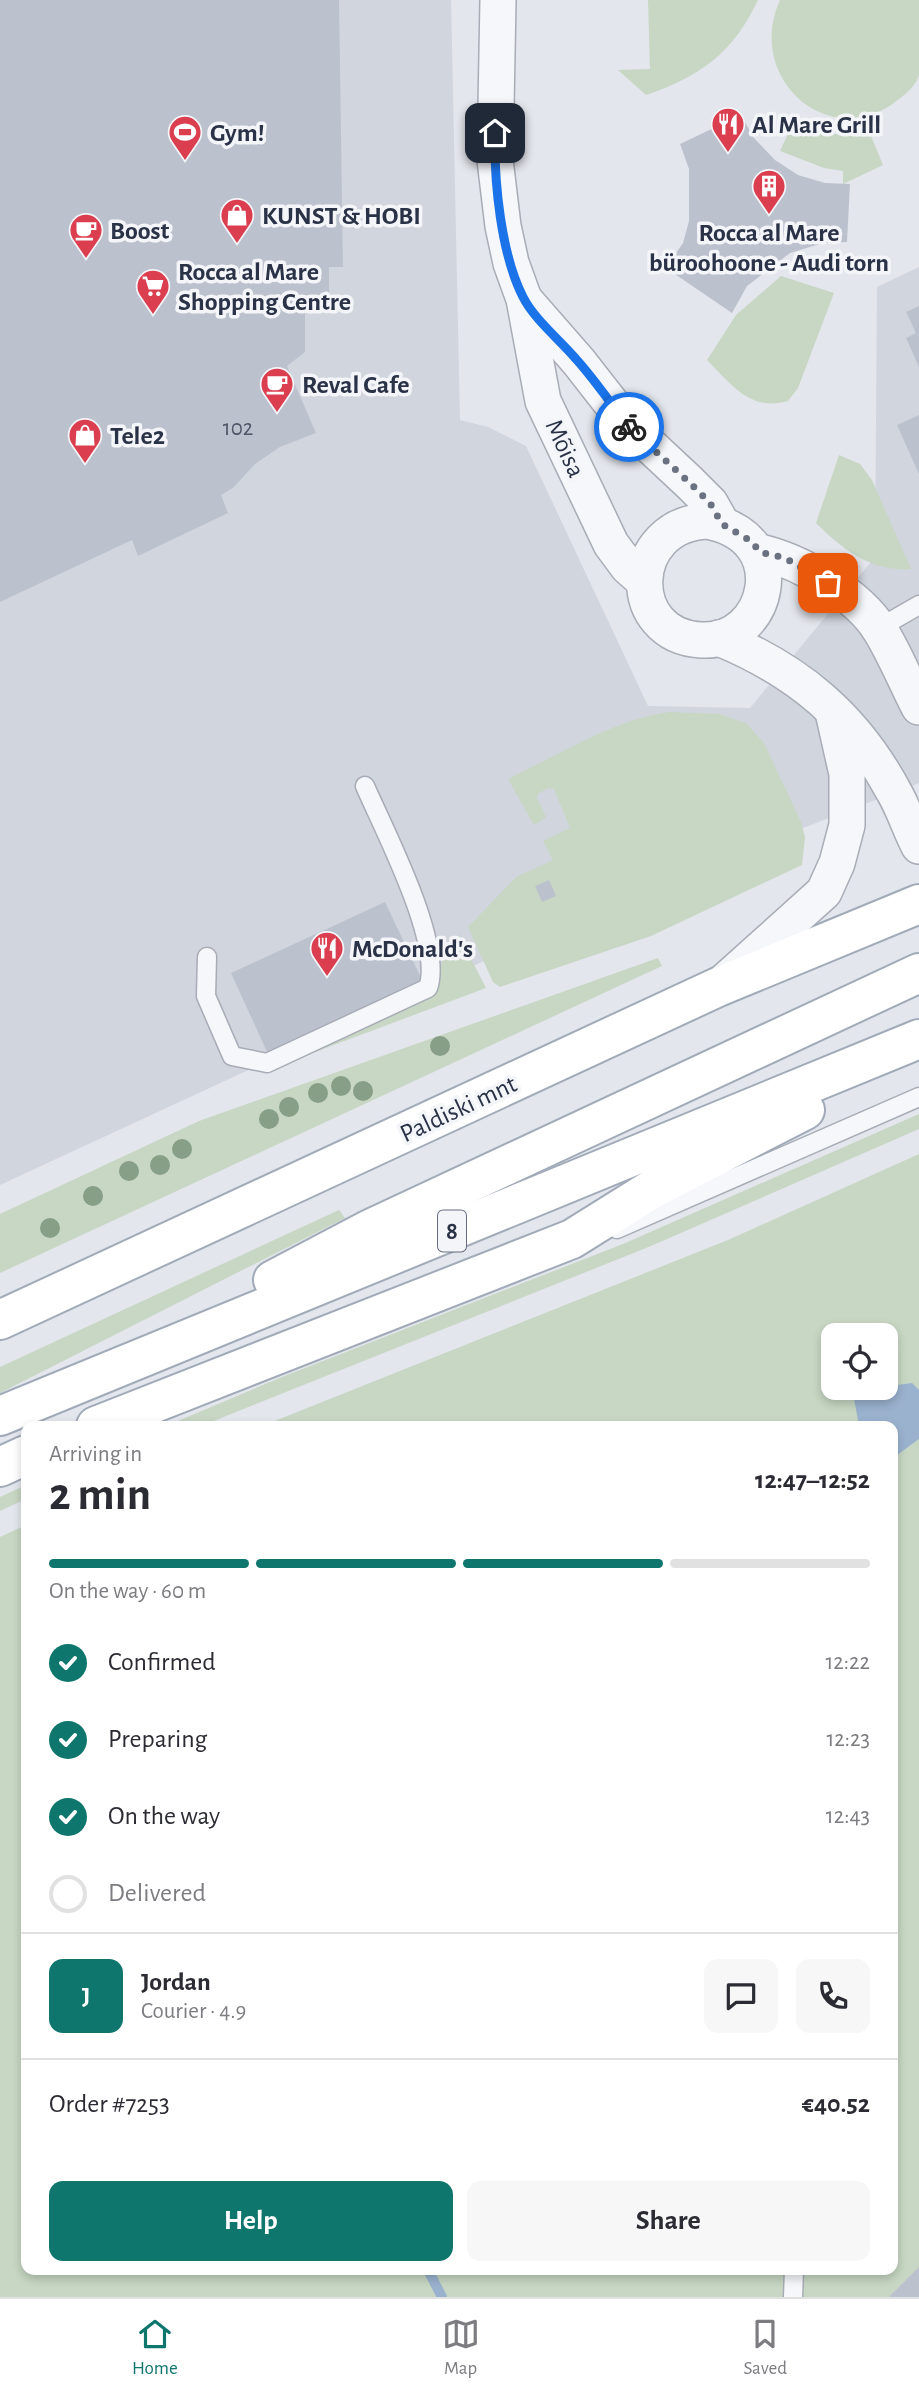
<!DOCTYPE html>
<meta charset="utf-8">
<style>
:root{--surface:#fff;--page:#f7f7f7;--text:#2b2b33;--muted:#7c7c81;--line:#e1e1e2;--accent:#0f766e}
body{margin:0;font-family:"Alegreya Sans",sans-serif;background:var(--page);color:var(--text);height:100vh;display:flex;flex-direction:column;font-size:26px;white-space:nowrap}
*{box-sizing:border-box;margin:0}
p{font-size:23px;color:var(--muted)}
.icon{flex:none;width:38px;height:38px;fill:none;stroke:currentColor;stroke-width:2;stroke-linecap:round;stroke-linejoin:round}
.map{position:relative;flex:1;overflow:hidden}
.panel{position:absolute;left:21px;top:1421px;width:877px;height:854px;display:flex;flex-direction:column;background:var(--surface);border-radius:14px;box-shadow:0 4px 10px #0003}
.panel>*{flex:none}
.controls{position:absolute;left:821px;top:1323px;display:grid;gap:14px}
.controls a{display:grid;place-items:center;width:77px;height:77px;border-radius:14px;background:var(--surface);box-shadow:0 4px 10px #0003;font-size:35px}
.pin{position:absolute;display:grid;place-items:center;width:60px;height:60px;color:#fff;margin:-30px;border-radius:14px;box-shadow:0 4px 10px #0006}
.courier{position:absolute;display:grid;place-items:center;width:70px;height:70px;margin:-35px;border:5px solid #1a73e8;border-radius:50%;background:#fff;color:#222;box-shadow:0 2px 9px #0007}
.head em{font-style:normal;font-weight:700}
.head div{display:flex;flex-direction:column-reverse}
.head{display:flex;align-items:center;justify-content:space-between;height:119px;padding:0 28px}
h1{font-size:46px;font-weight:700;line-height:52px}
.bar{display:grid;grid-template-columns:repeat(4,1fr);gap:10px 7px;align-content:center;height:84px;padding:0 28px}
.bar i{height:9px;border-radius:5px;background:var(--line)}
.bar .on{background:var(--accent)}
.bar p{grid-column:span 4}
.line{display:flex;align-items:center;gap:18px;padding:0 28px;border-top:2px solid var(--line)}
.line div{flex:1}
.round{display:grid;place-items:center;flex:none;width:74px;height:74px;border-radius:14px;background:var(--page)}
ol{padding:0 28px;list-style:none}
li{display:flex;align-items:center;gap:21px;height:77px}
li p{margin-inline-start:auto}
li .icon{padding:7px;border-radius:50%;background:var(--accent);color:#fff;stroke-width:4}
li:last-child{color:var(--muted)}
li i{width:38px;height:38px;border:4px solid var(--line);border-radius:50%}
.button{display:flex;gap:14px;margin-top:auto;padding:14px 28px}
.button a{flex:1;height:80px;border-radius:14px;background:var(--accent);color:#fff;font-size:28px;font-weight:700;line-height:80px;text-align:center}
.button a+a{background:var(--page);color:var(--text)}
.tab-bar{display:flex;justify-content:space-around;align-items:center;height:98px;border-top:2px solid var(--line);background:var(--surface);font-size:19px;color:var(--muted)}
.tab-bar a{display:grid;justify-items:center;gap:4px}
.tab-bar .on{color:var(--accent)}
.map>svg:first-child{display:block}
</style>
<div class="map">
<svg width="919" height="2297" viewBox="0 0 919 2297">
<rect width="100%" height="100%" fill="#e3e6ec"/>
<path fill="#d1d5de" d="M 0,0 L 451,0 L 460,420 L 488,427 L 526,446 L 648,706 L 750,708 L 875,557 L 877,287 L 919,267 L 919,783 L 605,905 L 0,1185 Z"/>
<g fill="#c7d7c3" fill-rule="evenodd">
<path d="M 648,0 L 758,0 C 733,53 701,76 646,95 L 618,70 L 650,69 Z"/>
<path d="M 780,0 L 919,0 C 919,20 919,57 919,75 C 916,85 907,93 899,99 C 832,155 744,80 780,0 Z"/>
<path d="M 795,119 C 821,132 841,138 871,136 L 883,165 L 843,184 L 843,171 L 824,168 L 780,151 Z"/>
<path d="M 781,276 L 834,293 L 798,388 L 788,401 C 750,412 731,384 707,360 L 736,315 Z"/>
<path d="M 839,455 L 860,464 L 872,480 L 911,569 C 869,571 845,551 816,523 Z"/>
<path d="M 669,712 L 719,714 L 746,723 L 764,743 L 801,822 L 805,837 L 802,865 L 651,936 L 500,987 L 493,982 L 468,927 L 516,877 L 553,860 L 543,841 L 570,828 L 554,789 L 548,788 L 538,794 L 537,798 L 546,817 L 534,825 L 508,779 C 559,755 613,720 669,712 Z"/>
<path d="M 459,935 L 486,988 L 307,1055 L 305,1048 L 438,986 C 440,965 444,950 459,935 Z"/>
<path d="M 658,958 L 662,966 L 0,1273 L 0,1214 L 199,1121 Z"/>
<path d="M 919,1114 L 919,1129 L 651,1246 L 201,1426 L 166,1426 L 282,1377 L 623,1244 Z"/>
<path d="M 919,1154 L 919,2297 L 0,2297 L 0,1537 L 26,1525 L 26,2270 L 892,2270 L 892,1426 L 262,1426 L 728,1240 ZM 833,1335 L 886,1335 L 886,1388 L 833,1388 Z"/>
<path d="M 339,1210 L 345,1218 L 0,1393 L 0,1367 Z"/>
<path d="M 26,1485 L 26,1499 L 0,1511 L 0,1497 Z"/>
</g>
<path fill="#9bb2cf" d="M 886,1383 L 890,1386 L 912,1383 L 919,1390 L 919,1439 L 893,1458 L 892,1426 L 859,1426 L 852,1388 L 886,1388 Z"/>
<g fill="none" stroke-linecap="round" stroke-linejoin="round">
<path stroke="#9bb2cf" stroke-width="10" d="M 428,2270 L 442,2297"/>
</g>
<g fill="#bcc2cd">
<path d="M 0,0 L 339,0 L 343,267 L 329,267 L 329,295 L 305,295 L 305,352 L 287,366 L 316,433 L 280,447 L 255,464 L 233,488 L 221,495 L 228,513 L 138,556 L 132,540 L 0,602 Z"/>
<path d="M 741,115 L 754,138 L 775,160 L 798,175 L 825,183 L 850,184 L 847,242 L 823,243 L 790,253 L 747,286 L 732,313 L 666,268 L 683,243 L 689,221 L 689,169 L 680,144 Z"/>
<path d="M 919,306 L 919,367 L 906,338 L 916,333 L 906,312 Z"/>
<path d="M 919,415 L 919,474 L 897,425 Z"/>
<path d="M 549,880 L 556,896 L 542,902 L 535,886 Z"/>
<path d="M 385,902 L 423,982 L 268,1054 L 231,973 Z"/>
<path d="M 919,2267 L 919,2297 L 889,2297 Z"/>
</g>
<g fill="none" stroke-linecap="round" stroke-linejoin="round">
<defs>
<g id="service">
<path d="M 879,628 L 919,605"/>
<path d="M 207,957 L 206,996 L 232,1056 L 267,1063 L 428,988 C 444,944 384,830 365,786"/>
<path d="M 617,1229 L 919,1097"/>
<path d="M 793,2297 L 794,2270"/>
</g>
<g id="minor">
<path d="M 498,0 L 495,160 L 503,226 L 511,263 L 524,299 L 543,401 L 611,544 L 628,567 L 644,581"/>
<path d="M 524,299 L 579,362 L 629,426 L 690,483 L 710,503 L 722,524"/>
<path d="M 707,521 C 796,537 769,644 701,640 C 624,636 626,525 707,521 Z"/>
<path d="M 760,552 C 799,561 858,594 880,630 C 895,654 906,682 919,707"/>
<path d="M 719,638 C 797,670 854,717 894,792 C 904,809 910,829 919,846"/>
<path d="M 725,981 L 824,892 L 837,863 L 847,825 L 847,774 L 833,712"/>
</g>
<g id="primary">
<path d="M 273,1280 L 368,1230 L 919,973"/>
<path d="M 0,1320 L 718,987 L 919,904"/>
<path d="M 0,1416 L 919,1039"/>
<path d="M 96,1426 L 572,1239 L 652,1189 L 805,1110"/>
<path d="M 0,1467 L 26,1455"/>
</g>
</defs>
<use href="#service" stroke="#a7acb7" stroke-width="21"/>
<use href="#minor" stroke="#a7acb7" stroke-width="38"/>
<use href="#primary" stroke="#a1aab9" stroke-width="42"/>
<use href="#service" stroke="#f6f7fa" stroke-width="18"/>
<use href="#minor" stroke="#f6f7fa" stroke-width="35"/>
<use href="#primary" stroke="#fff" stroke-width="38"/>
</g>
<g fill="#879e87">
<circle cx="440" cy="1046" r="10"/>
<circle cx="341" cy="1086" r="10"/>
<circle cx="363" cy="1091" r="10"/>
<circle cx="318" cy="1093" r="10"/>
<circle cx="289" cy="1107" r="10"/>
<circle cx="269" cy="1119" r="10"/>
<circle cx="182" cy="1149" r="10"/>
<circle cx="160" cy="1165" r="10"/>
<circle cx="129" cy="1171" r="10"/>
<circle cx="93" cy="1196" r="10"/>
<circle cx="50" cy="1228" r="10"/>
</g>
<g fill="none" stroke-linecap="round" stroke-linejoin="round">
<path stroke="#6a7180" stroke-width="7" stroke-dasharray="0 12.6" d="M 629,427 L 690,483 L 710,503 L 722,524 L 751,541 L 760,552 L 785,558 L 828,583"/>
<path stroke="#1a73e8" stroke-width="9" d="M 495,133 C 494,182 501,254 523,297 C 534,319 560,340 576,359 C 595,380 611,404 629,427"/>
</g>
<defs>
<symbol id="restaurant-pin" viewBox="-11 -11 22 30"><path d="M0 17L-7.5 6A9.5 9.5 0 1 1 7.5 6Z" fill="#db3e4f" stroke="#f3f5f9"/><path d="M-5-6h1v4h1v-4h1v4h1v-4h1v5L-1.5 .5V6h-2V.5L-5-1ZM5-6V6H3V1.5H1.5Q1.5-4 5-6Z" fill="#fff"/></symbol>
<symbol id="stadium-pin" viewBox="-11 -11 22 30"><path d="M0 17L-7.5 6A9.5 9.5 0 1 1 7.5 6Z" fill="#db3e4f" stroke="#f3f5f9"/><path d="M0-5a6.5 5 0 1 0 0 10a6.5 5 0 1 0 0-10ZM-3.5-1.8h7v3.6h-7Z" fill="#fff"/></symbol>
<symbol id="building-pin" viewBox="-11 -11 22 30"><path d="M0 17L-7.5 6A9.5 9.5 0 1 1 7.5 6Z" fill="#db3e4f" stroke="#f3f5f9"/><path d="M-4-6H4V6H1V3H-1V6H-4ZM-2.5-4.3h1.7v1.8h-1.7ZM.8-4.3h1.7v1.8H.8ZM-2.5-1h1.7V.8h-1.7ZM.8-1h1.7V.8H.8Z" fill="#fff"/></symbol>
<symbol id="shop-pin" viewBox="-11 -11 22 30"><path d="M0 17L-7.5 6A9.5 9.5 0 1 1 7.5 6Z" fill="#db3e4f" stroke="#f3f5f9"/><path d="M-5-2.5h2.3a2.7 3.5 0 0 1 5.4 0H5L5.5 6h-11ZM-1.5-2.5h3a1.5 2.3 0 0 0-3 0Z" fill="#fff"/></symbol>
<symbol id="cafe-pin" viewBox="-11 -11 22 30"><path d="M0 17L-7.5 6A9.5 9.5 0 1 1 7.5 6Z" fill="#db3e4f" stroke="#f3f5f9"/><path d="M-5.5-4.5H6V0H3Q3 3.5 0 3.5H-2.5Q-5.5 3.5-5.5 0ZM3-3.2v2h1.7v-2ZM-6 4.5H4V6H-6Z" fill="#fff"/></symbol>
<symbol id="supermarket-pin" viewBox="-11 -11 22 30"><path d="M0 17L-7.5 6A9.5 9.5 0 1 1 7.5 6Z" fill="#db3e4f" stroke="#f3f5f9"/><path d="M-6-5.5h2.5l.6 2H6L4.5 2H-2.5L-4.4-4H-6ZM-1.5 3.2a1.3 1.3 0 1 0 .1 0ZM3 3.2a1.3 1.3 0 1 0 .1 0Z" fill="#fff"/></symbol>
</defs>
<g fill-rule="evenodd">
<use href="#restaurant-pin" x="709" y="105" width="38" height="52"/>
<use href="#stadium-pin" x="166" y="113" width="38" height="52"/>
<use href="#building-pin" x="750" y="167" width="38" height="52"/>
<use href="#shop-pin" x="218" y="196" width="38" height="52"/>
<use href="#cafe-pin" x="67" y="211" width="38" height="52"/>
<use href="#supermarket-pin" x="134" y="267" width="38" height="52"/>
<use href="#cafe-pin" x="258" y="365" width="38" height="52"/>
<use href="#shop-pin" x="66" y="416" width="38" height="52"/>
<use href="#restaurant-pin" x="308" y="929" width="38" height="52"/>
</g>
<g text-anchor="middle" stroke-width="7" stroke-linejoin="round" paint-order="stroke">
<g font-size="23" fill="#4e5668">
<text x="238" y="435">102</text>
</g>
<rect fill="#f3f5f9" stroke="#666c7c" stroke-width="2" x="438" y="1210.5" width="28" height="41" rx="5"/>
<g font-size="24" font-weight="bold" fill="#293246">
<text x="452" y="1239">8</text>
</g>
<g font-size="26" font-weight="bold" fill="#293246" stroke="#f3f5f9" text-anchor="start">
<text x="752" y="133">Al Mare Grill</text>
<text x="210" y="141">Gym!</text>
<text x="262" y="224">KUNST &amp; HOBI</text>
<text x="110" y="239">Boost</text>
<text x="769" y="241" text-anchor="middle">Rocca al Mare<tspan x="769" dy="30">büroohoone - Audi torn</tspan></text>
<text x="178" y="280">Rocca al Mare<tspan x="178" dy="30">Shopping Centre</tspan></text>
<text x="302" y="393">Reval Cafe</text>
<text x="110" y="444">Tele2</text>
<text x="352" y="957">McDonald's</text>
</g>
<g font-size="26" fill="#293246" stroke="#f3f5f9">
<text transform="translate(566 448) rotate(65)" y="9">Mõisa</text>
<text transform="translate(458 1108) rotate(-25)" y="9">Paldiski mnt</text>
</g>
</g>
</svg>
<div class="controls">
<a><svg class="icon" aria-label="locate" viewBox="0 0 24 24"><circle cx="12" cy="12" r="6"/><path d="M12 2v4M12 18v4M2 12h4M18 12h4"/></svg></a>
</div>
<div class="pin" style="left:828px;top:583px;background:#ea580c"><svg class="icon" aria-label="bag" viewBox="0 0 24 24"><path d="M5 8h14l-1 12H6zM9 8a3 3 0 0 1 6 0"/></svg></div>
<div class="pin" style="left:495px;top:133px;background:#1f2937"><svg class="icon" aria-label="home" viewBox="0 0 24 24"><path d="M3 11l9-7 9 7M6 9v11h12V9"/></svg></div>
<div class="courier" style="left:629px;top:427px"><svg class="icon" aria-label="bike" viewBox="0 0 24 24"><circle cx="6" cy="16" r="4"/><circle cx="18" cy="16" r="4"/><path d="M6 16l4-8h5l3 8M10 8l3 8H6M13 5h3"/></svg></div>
<section class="panel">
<div class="head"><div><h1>2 min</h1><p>Arriving in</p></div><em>12:47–12:52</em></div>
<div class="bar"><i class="on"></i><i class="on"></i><i class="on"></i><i></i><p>On the way · 60 m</p></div>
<ol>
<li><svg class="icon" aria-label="check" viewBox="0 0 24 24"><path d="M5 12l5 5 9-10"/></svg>Confirmed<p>12:22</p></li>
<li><svg class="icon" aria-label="check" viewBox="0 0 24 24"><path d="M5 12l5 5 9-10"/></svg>Preparing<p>12:23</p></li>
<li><svg class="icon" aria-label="check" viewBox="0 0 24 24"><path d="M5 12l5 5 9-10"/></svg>On the way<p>12:43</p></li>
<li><i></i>Delivered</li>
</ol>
<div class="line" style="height:126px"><b class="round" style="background:var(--accent);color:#fff">J</b><div><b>Jordan</b><p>Courier · 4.9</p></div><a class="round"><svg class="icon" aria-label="chat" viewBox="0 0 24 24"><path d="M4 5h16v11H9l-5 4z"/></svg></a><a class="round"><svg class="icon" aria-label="phone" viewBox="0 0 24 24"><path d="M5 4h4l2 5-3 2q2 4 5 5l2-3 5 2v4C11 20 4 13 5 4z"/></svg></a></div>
<div class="line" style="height:91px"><div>Order #7253</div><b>€40.52</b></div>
<div class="button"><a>Help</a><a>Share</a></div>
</section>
</div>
<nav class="tab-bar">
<a class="on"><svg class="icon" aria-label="home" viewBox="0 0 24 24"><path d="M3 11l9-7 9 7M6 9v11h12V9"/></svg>Home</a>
<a><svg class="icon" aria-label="map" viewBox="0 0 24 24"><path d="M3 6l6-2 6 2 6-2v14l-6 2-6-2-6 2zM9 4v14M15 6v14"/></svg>Map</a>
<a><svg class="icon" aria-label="saved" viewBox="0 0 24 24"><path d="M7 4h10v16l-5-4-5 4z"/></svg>Saved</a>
</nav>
